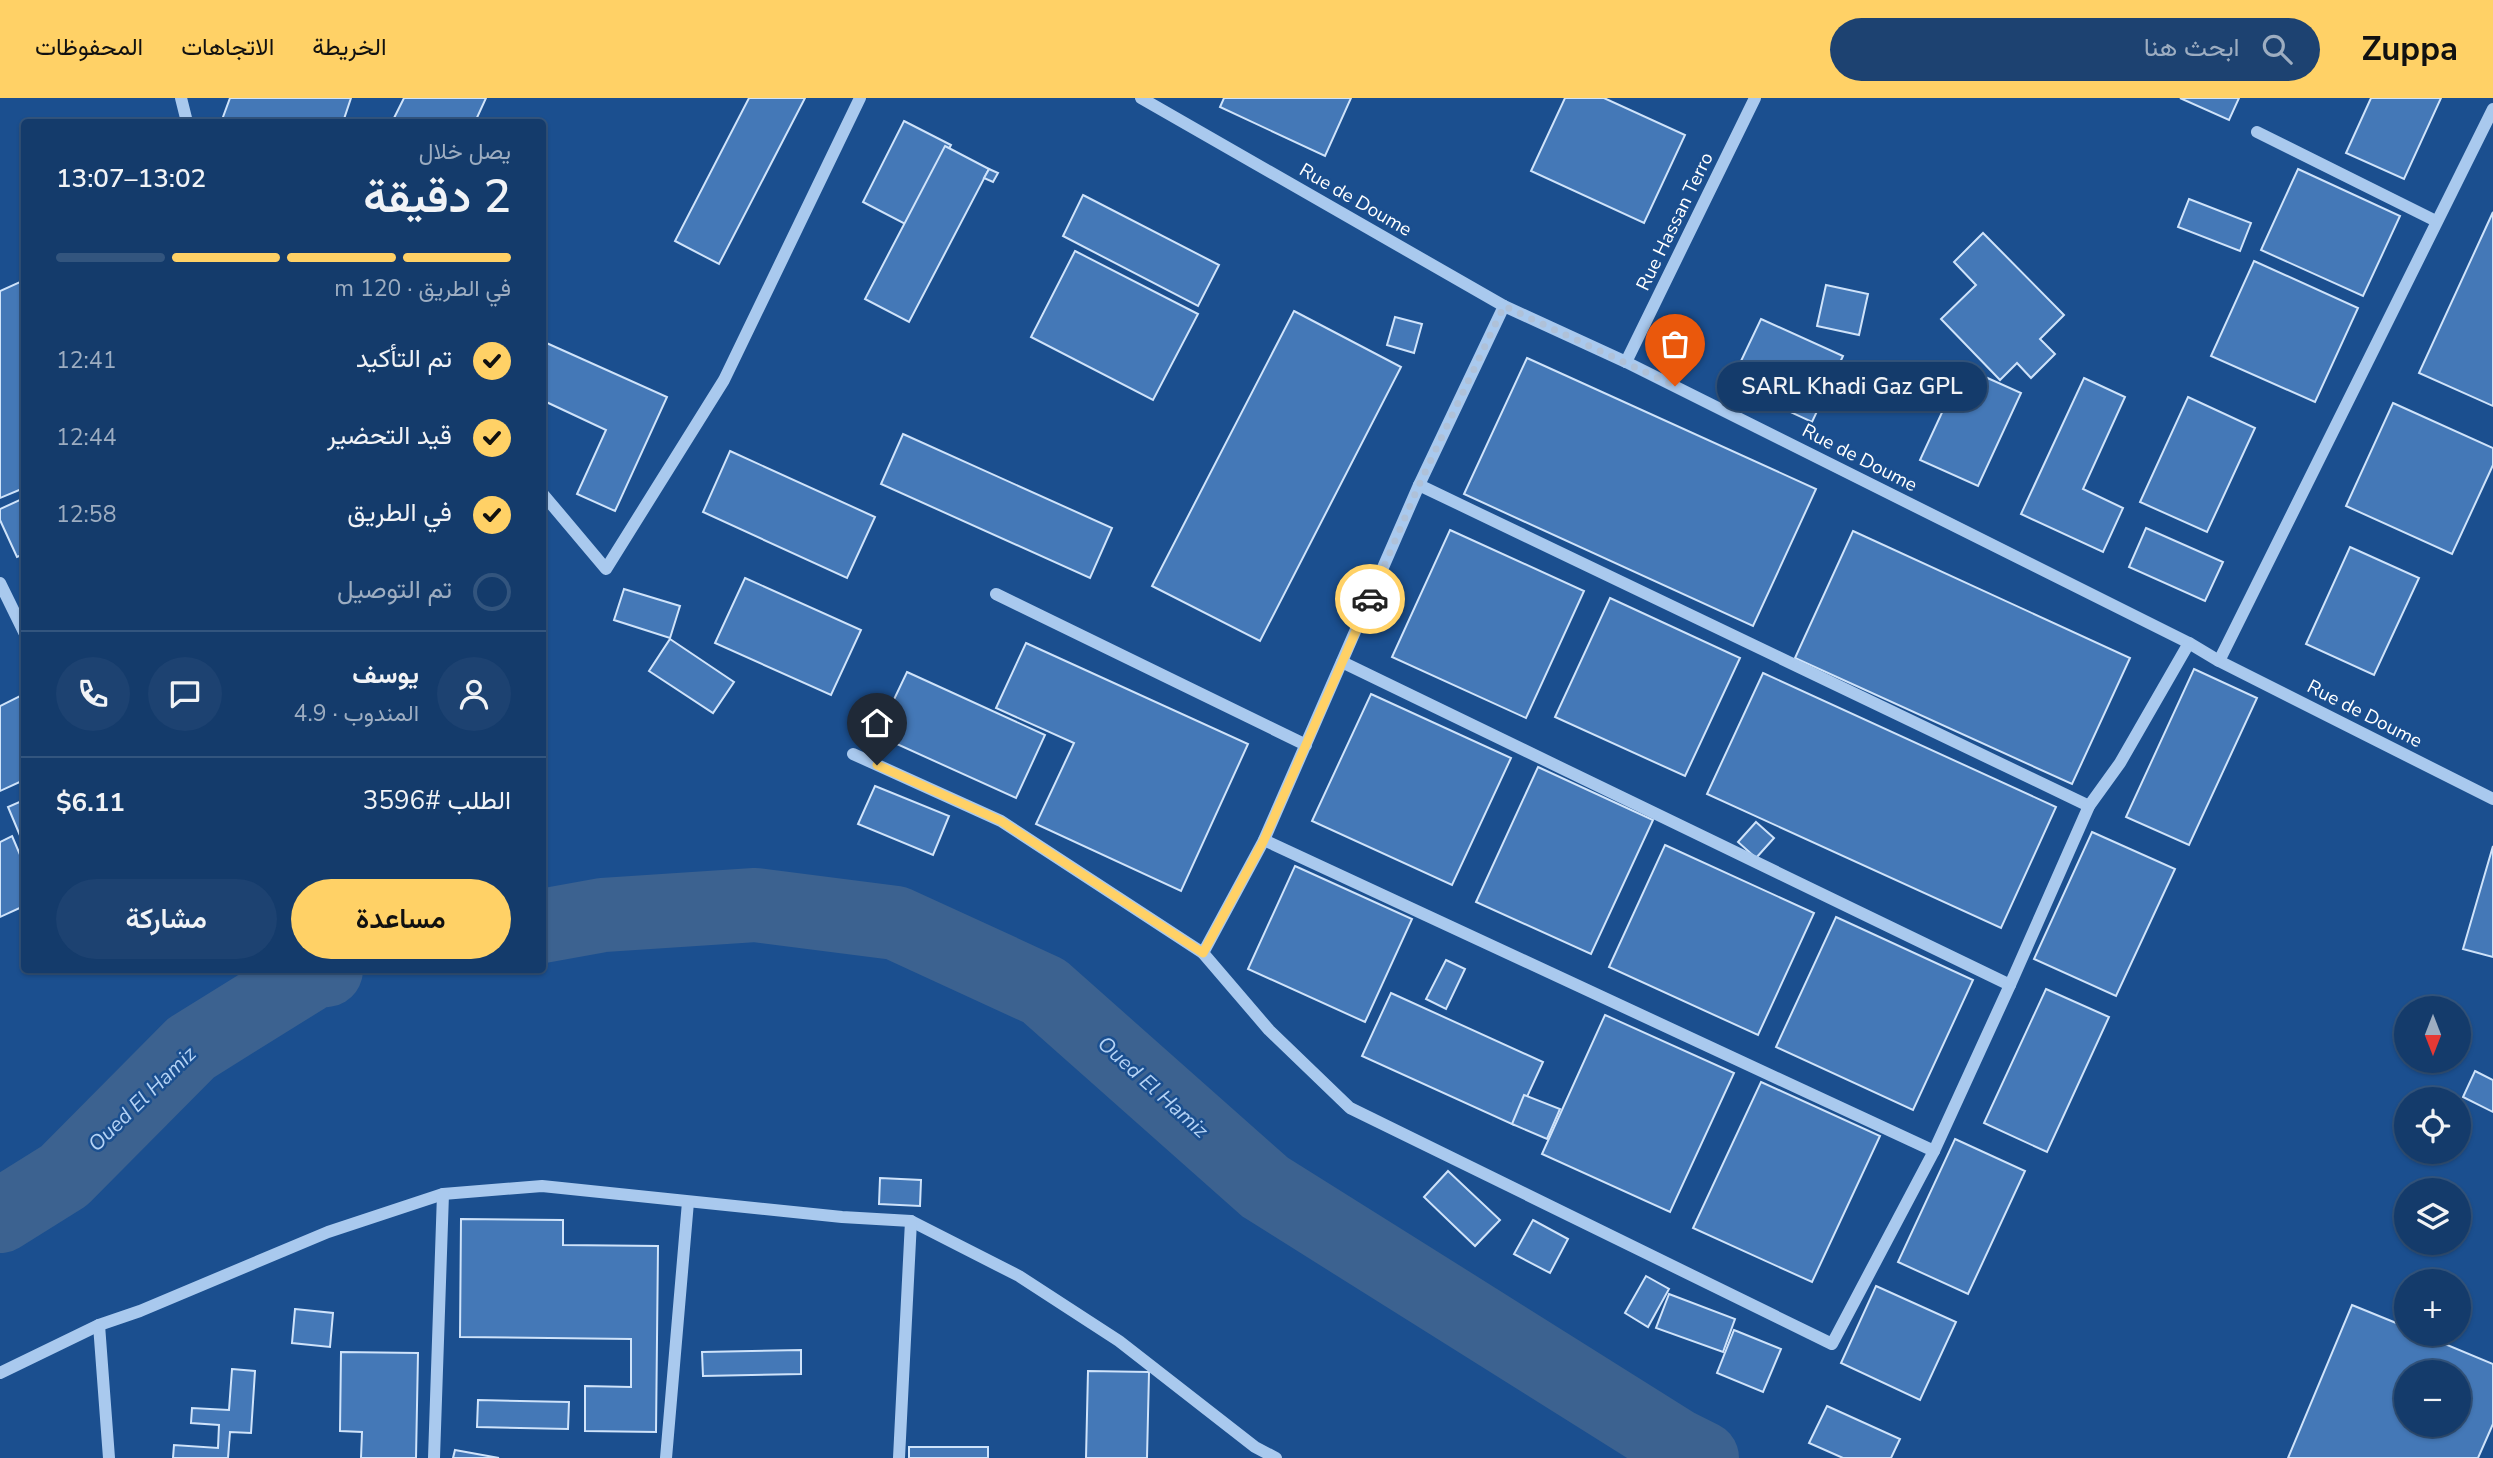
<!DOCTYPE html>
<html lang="ar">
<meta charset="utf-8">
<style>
:root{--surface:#143b6b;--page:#1d4271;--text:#f1f3f6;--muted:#9dadc1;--line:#33557e;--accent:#ffd166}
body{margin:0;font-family:"Nunito Sans",Vazirmatn,sans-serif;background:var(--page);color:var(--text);direction:rtl;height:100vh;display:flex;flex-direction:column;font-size:26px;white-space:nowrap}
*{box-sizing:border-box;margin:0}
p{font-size:23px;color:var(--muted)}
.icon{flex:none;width:38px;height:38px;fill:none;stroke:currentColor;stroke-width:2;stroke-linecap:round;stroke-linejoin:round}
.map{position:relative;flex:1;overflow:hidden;direction:ltr}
.details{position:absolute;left:21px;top:21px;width:525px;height:854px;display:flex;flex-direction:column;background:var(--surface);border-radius:7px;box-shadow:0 2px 5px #0004,0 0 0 2px var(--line);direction:rtl}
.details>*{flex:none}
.needle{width:46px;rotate:180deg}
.buttons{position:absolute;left:2394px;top:898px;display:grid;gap:14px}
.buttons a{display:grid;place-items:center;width:77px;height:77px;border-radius:50%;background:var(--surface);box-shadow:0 2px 5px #0004,0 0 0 2px var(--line);font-size:35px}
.pin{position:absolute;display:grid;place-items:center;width:60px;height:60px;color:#fff;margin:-72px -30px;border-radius:50% 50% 50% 0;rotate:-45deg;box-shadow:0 0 7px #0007}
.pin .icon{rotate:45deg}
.courier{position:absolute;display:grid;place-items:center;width:70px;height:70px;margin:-35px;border:5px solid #ffd166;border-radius:50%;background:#fff;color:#222;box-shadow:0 2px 9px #0007}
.bubble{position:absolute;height:49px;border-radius:24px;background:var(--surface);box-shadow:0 2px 5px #0004,0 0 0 2px var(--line);font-size:23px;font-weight:600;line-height:49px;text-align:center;direction:rtl}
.head em{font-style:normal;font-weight:600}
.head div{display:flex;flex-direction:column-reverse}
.head{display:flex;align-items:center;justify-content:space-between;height:119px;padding:0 35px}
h1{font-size:46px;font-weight:600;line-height:52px}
.bar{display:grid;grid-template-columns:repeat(4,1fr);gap:10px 7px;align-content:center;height:84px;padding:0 35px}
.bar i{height:9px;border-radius:5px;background:var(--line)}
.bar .current{background:var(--accent)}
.bar p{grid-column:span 4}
.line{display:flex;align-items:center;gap:18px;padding:0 35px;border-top:2px solid var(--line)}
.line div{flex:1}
.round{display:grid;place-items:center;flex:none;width:74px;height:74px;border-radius:37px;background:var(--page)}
ol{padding:0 35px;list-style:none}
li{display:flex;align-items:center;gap:21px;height:77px}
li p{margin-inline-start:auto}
li .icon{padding:7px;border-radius:50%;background:var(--accent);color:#111;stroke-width:4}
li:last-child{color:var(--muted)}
li i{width:38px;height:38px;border:4px solid var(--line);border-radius:50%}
.cta{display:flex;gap:14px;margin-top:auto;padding:14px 35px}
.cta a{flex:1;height:80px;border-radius:42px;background:var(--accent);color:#111;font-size:28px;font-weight:600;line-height:80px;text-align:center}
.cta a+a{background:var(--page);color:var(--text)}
header{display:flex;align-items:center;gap:42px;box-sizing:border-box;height:98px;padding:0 35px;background:var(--accent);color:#111}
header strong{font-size:33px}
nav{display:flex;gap:38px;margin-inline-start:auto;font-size:24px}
.search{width:490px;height:63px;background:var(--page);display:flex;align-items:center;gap:18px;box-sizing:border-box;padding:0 24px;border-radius:38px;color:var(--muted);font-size:26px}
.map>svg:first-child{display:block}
</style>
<header>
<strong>Zuppa</strong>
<div class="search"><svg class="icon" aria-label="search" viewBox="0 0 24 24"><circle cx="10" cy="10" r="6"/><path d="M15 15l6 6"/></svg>ابحث هنا</div>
<nav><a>الخريطة</a><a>الاتجاهات</a><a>المحفوظات</a></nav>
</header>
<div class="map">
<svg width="2493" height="1360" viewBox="0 0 2493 1360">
<rect width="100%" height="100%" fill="#1b4f8f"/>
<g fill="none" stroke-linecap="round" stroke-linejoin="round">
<g stroke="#3c6290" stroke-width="74">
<path d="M 542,828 L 603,817 L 755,807 L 896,825 L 1044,893 L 1265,1089 L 1676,1347 L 1702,1360"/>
<path d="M 0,1118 L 64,1078 L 191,950 L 313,874 L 326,872"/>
</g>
</g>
<g fill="#4478b7" stroke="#cfe3fa" stroke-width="2" fill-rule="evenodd">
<path d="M 230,0 L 351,0 L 343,24 L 224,24 L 223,19 Z"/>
<path d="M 404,0 L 486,0 L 475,24 L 392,24 Z"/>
<path d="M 749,0 L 805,0 L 719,166 L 675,143 Z"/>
<path d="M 1224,0 L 1351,0 L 1325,58 L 1220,9 Z"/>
<path d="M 1565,0 L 1604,0 L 1685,37 L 1644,125 L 1531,73 Z"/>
<path d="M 2180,0 L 2239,0 L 2229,22 Z"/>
<path d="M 2371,0 L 2441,0 L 2404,81 L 2346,55 Z"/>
<path d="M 904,23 L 951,47 L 909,128 L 863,104 Z"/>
<path d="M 945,48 L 989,71 L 909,224 L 865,201 Z"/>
<path d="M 989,71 L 998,75 L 993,84 L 984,80 Z"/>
<path d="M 2298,71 L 2400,118 L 2363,198 L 2261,152 Z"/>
<path d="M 1083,97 L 1219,167 L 1198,208 L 1063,138 Z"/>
<path d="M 2189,101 L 2251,125 L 2240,153 L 2178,129 Z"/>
<path d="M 2493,114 L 2493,308 L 2419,275 Z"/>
<path d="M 1983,135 L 2064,217 L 2040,241 L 2055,256 L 2031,280 L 2017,265 L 2000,282 L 1941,221 L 1976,187 L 1954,164 Z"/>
<path d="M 1075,153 L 1198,216 L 1153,302 L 1031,239 Z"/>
<path d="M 2254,163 L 2358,210 L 2315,304 L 2211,258 Z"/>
<path d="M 20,184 L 24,194 L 24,390 L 0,400 L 0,193 Z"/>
<path d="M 1826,187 L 1868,196 L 1859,237 L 1817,228 Z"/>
<path d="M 1294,213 L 1401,269 L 1260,543 L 1152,488 Z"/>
<path d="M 1395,219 L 1422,226 L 1414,255 L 1387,247 Z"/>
<path d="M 1761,221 L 1843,258 L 1812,324 L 1730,286 Z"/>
<path d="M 542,243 L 667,299 L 615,413 L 577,396 L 606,332 L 542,302 Z"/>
<path d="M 1527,260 L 1816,391 L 1753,528 L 1464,396 Z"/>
<path d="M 1963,269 L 2021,295 L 1978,388 L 1920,362 Z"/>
<path d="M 2084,280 L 2125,299 L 2083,391 L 2123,410 L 2103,454 L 2021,416 Z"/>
<path d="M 2188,299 L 2255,330 L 2207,434 L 2140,404 Z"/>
<path d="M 2393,305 L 2493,350 L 2493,367 L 2452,456 L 2346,408 Z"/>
<path d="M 903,336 L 1112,430 L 1090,480 L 881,386 Z"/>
<path d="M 730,353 L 875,419 L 847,480 L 703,414 Z"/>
<path d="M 24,400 L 24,456 L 17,459 L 0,422 L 0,411 Z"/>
<path d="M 2146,430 L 2223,464 L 2205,503 L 2129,469 Z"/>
<path d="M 1450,432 L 1584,493 L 1526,620 L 1392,559 Z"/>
<path d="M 1853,433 L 2130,560 L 2072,686 L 1795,560 Z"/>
<path d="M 2350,449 L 2419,480 L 2374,577 L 2306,546 Z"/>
<path d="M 745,480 L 861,532 L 831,597 L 715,545 Z"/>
<path d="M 624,491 L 680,508 L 670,540 L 614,522 Z"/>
<path d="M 1610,500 L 1740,560 L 1685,678 L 1555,619 Z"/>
<path d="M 670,541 L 734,584 L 713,615 L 649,573 Z"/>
<path d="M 1026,545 L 1248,646 L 1181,793 L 1036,726 L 1074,645 L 996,610 Z"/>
<path d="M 2194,571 L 2257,600 L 2189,747 L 2126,719 Z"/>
<path d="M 907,574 L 1045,637 L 1016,700 L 877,637 Z"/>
<path d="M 1763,575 L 2056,709 L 2001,830 L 1707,696 Z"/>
<path d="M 24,596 L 24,682 L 0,693 L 0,608 Z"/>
<path d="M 1371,596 L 1511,660 L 1452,787 L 1312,723 Z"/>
<path d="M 1538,669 L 1653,722 L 1591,856 L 1476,804 Z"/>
<path d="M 875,688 L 949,718 L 933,757 L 858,726 Z"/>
<path d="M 24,702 L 24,747 L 8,709 Z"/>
<path d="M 1756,724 L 1774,740 L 1756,760 L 1738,744 Z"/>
<path d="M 2092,734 L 2175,771 L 2116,898 L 2034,861 Z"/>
<path d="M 12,738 L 24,766 L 24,808 L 0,819 L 0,744 Z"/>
<path d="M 1665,747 L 1814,815 L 1758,937 L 1609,869 Z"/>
<path d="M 2493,748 L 2493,859 L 2463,851 Z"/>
<path d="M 1295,768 L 1412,821 L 1365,924 L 1248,871 Z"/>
<path d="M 1836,819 L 1973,882 L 1913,1012 L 1776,949 Z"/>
<path d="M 1446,862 L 1465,871 L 1446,911 L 1426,901 Z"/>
<path d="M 2046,891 L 2109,919 L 2047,1054 L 1984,1025 Z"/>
<path d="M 1391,895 L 1543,964 L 1514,1027 L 1362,958 Z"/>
<path d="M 1605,917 L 1734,975 L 1670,1114 L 1542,1056 Z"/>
<path d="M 2475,973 L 2493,982 L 2493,1014 L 2463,999 Z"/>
<path d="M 1761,984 L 1880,1038 L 1812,1184 L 1693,1130 Z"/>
<path d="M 1524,997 L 1560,1011 L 1547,1041 L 1512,1026 Z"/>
<path d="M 1955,1041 L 2025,1073 L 1968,1196 L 1898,1164 Z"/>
<path d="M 1448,1073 L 1500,1122 L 1475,1148 L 1424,1099 Z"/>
<path d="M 880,1080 L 921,1082 L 920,1108 L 879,1106 Z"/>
<path d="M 461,1121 L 563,1122 L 563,1147 L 658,1148 L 656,1334 L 585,1333 L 585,1288 L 631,1289 L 631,1241 L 460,1239 Z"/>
<path d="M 1533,1122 L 1568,1141 L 1550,1175 L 1514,1156 Z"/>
<path d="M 1646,1178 L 1669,1191 L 1648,1229 L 1625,1215 Z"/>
<path d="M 1876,1188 L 1956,1224 L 1920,1302 L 1841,1265 Z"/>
<path d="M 1669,1196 L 1735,1221 L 1723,1254 L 1656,1230 Z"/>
<path d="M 2352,1207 L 2406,1229 L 2406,1236 L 2421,1236 L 2493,1266 L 2493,1326 L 2478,1360 L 2288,1360 ZM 2406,1274 L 2459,1274 L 2459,1326 L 2406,1326 Z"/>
<path d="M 295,1211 L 333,1215 L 330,1249 L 292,1245 Z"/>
<path d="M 1734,1232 L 1781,1251 L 1763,1294 L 1717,1275 Z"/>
<path d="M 801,1252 L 801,1276 L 703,1278 L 702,1254 Z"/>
<path d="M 341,1254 L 418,1255 L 416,1360 L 361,1360 L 362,1334 L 340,1333 Z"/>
<path d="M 232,1271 L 255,1273 L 251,1335 L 230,1334 L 228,1360 L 173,1360 L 174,1347 L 218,1350 L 219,1327 L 191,1325 L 192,1310 L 229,1312 Z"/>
<path d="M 1088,1273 L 1149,1274 L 1147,1360 L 1086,1360 Z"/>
<path d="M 478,1302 L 569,1304 L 568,1331 L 477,1329 Z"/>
<path d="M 1827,1308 L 1900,1341 L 1891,1360 L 1843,1360 L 1809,1345 Z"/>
<rect x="909" y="1349" width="79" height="11"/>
<path d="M 455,1352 L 499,1360 L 453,1360 Z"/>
</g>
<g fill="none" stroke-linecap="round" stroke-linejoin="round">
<g stroke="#a9c9ee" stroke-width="12">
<path d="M 181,0 L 187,24"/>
<path d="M 1141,0 L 1504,208 L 1626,264 L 2189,545 L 2219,563 L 2493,701"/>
<path d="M 2257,34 L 2436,123"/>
<path d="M 1626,264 L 1755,0"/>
<path d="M 1419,387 L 2089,708"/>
<path d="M 542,395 L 606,471 L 724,282 L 860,0"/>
<path d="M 0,485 L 24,534"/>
<path d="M 996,496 L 1306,647"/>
<path d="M 2219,563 L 2493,11"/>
<path d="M 1342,564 L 2010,887"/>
<path d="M 853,656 L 1001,723 L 1203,855 L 1269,932 L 1350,1010 L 1832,1246 L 1934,1053 L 2010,887 L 2089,708 L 2120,665 L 2189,545"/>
<path d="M 1264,742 L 1934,1053"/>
<path d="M 1203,855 L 1264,742 L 1419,387 L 1504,208"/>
<path d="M 99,1227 L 109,1360"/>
<path d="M 0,1275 L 99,1227 L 140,1213 L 328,1134 L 443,1096 L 542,1088 L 842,1119 L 911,1123 L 1019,1178 L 1119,1243 L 1255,1349 L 1276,1360"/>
<path d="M 434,1360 L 443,1096"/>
<path d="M 666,1360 L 688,1104"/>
<path d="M 899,1360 L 911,1123"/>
</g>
</g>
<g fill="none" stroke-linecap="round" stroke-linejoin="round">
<path stroke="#afc1d8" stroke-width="7" stroke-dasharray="0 12.6" d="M 1370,501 L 1419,387 L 1504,208 L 1675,288"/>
<path stroke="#ffd166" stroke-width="9" d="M 877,667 L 1001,723 L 1203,855 L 1264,742 L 1370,501"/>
</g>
<g text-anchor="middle" stroke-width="5" stroke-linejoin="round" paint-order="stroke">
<g font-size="19" fill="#fff" stroke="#1b4f8f">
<text transform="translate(1356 101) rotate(30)" y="7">Rue de Doume</text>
<text transform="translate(1674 123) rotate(-64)" y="7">Rue Hassan Terro</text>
<text transform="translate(1860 359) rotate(27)" y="7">Rue de Doume</text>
<text transform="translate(2365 615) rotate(27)" y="7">Rue de Doume</text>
</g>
<g font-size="21" font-style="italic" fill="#b5d3f5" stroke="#1b4f8f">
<text transform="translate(1153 989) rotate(42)" y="7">Oued El Hamiz</text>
<text transform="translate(142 1001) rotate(-44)" y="7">Oued El Hamiz</text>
</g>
</g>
</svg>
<div class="buttons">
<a><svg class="needle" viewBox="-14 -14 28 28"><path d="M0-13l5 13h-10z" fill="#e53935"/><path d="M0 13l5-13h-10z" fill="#9dadc1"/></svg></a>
<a><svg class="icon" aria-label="locate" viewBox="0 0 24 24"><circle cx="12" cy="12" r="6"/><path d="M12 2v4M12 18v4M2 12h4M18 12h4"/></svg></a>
<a><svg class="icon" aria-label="layers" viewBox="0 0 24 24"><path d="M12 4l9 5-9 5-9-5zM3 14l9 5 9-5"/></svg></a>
<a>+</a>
<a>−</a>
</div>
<div class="pin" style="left:1675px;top:288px;background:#ea580c"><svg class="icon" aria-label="bag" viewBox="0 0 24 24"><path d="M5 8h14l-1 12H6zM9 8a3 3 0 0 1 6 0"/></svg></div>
<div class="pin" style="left:877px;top:667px;background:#1f2937"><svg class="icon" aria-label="home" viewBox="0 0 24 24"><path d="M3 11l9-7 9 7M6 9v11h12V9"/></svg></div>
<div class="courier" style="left:1370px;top:501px"><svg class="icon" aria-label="car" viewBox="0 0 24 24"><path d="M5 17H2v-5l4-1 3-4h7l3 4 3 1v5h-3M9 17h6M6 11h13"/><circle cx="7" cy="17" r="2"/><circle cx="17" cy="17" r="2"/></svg></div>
<div class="bubble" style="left:1717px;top:264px;width:270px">SARL Khadi Gaz GPL</div>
<section class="details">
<div class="head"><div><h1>2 دقيقة</h1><p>يصل خلال</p></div><em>13:02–13:07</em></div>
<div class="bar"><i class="current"></i><i class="current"></i><i class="current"></i><i></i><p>في الطريق · 120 m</p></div>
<ol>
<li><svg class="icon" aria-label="check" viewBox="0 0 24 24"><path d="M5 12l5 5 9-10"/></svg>تم التأكيد<p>12:41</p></li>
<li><svg class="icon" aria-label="check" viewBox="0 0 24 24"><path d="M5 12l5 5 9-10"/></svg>قيد التحضير<p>12:44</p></li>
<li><svg class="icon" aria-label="check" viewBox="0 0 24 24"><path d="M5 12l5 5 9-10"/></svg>في الطريق<p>12:58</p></li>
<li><i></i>تم التوصيل</li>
</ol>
<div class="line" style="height:126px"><a class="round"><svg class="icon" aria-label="person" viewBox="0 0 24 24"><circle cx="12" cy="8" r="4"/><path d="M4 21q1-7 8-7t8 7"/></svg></a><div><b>يوسف</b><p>المندوب · 4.9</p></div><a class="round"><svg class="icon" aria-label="chat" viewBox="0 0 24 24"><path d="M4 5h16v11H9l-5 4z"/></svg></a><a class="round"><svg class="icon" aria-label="phone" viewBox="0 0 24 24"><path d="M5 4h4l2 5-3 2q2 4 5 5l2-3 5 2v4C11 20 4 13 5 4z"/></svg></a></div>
<div class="line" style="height:91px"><div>الطلب #3596</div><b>$6.11</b></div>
<div class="cta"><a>مساعدة</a><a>مشاركة</a></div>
</section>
</div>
